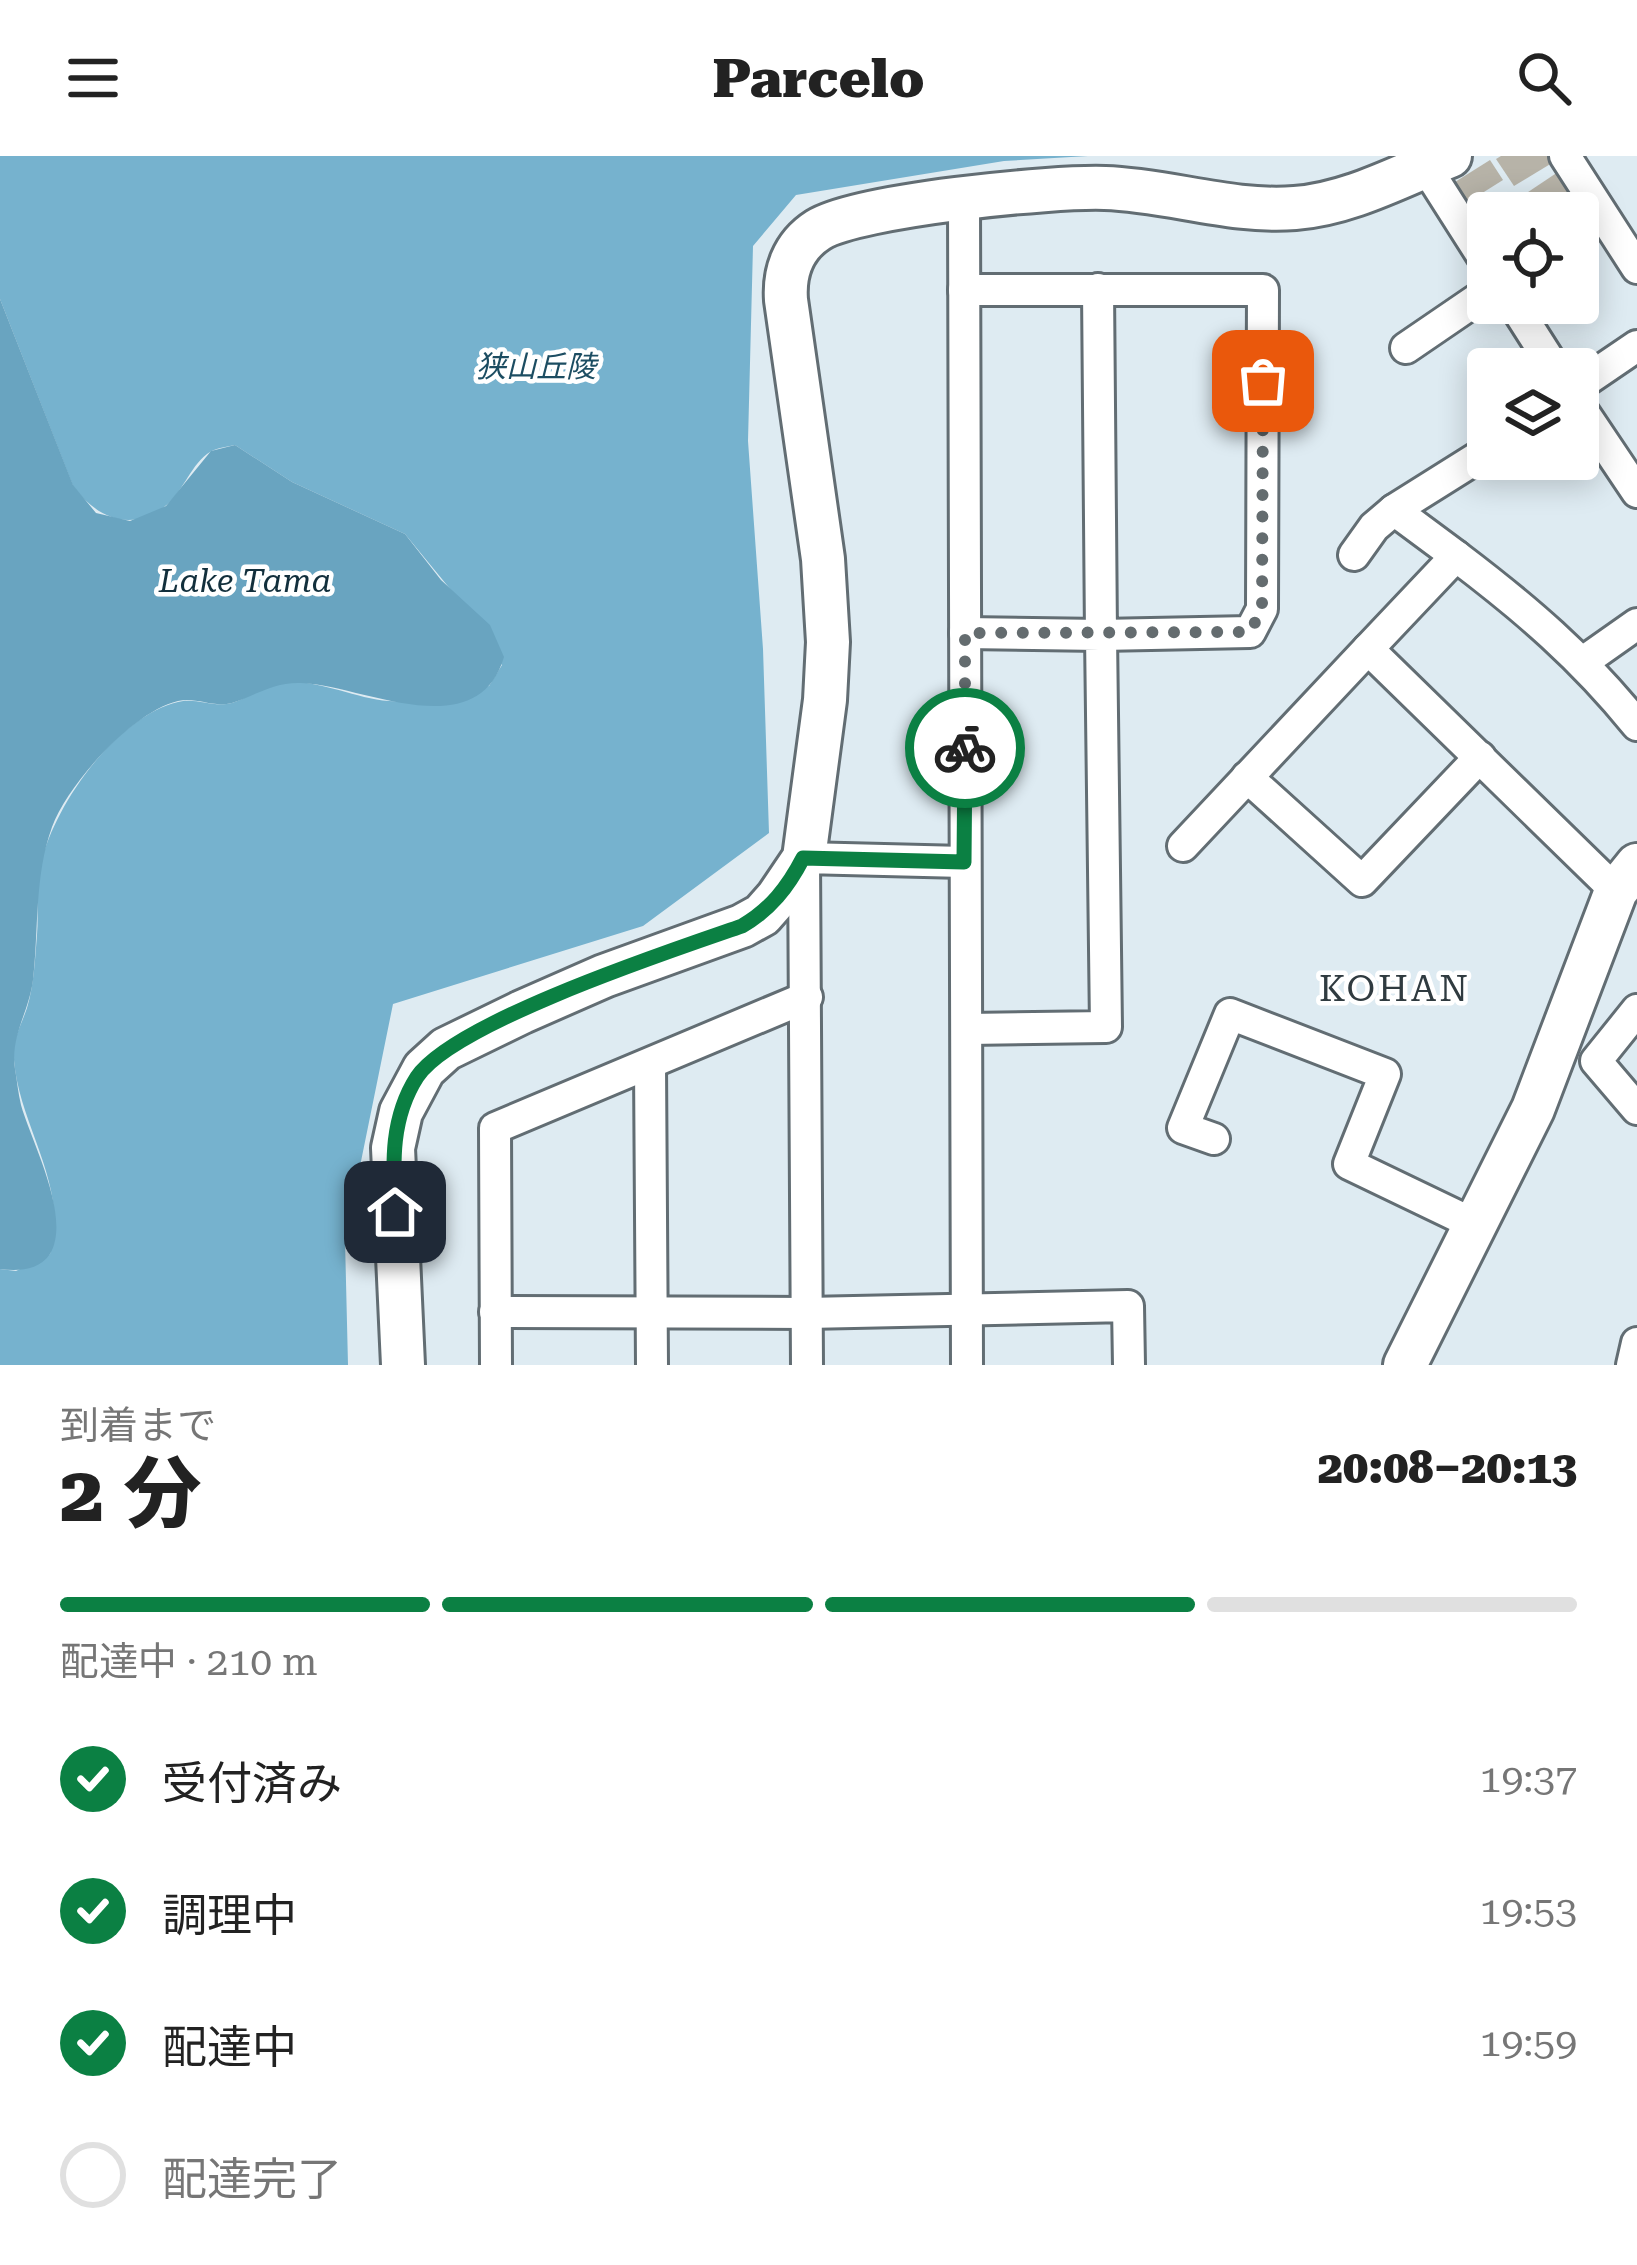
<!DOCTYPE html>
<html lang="ja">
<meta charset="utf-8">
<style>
:root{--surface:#fff;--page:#f2f2f2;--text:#222;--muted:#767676;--line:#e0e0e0;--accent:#0b8043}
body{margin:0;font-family:"Roboto Serif","Noto Sans JP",serif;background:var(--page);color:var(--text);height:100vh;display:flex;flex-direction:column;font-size:45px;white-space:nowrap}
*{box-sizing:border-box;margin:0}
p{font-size:39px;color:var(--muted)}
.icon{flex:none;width:66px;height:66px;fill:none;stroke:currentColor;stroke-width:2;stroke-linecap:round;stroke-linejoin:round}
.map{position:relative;height:1209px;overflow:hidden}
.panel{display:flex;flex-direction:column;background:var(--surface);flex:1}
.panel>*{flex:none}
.fabs{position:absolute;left:1467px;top:36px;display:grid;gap:24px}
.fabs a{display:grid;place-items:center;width:132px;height:132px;border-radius:12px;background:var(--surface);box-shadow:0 6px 30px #0003;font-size:60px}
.pin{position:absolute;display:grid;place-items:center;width:102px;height:102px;color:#fff;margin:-51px;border-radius:24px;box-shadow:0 6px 18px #0006}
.courier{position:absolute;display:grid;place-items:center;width:120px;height:120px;margin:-60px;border:9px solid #0b8043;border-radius:50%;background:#fff;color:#222;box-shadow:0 3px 15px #0007}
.overview em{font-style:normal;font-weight:800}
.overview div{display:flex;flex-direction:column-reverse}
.overview{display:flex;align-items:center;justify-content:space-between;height:204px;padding:0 60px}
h1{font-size:78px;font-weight:800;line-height:90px}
.bar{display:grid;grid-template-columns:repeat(4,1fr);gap:18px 12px;align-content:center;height:144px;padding:0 60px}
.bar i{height:15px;border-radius:9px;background:var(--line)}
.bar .current{background:var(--accent)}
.bar p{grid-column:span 4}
ol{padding:0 60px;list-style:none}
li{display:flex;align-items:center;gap:36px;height:132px}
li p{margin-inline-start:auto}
li .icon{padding:12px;border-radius:50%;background:var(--accent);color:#fff;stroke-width:4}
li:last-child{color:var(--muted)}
li i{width:66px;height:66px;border:6px solid var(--line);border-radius:50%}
header{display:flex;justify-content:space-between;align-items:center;height:156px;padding:0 60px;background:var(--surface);font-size:54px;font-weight:800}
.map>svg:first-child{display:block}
</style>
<header><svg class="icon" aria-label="menu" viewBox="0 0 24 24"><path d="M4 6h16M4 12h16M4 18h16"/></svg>Parcelo<svg class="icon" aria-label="search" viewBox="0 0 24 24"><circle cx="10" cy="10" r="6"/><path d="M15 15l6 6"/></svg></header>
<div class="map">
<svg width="1637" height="1209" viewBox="0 0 1637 1209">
<rect width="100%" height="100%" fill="#deebf2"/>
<path fill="#76b2ce" d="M 0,0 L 1088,0 L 1004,5 L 796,39 L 753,90 L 748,285 L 763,493 L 769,677 L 643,770 L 393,848 L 345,1084 L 348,1209 L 0,1209 L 0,1113 L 16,1115 L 50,1098 C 70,1031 19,970 14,904 C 12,883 21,870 27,852 C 34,829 35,803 37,779 C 39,756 35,729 41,707 C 55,648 116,561 178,546 C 196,541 213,552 232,547 C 249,542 263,528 282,526 C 319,523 353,542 389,545 C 420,548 458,535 489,530 L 502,509 L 451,434 L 405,378 L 292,326 L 235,289 C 225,291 215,292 207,298 C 189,312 182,338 164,351 C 129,377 96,361 73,330 L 0,143 Z"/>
<path fill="#69a4c0" d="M 0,143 L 73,329 L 96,357 L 130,365 L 166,350 L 211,295 L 235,289 L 292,326 L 405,378 L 441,424 L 490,469 L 504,501 C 477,592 362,529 301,527 C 273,526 257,539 232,547 C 213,552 197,541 178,545 C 132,556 68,628 52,671 C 34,721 39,773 33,824 C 29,856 10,880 15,913 C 17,924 18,937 21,949 C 31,985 72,1061 50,1098 C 39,1115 17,1115 0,1113 Z"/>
<g fill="#b7b3a8">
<path d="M 1501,0 L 1547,0 L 1552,7 L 1514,30 L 1496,3 Z"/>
<path d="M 1490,4 L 1503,24 L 1468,46 L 1455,26 Z"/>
<path d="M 1558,16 L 1571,36 L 1546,52 L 1529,57 L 1519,42 Z"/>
<path d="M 1582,57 L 1599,83 L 1578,97 L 1578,60 Z"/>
</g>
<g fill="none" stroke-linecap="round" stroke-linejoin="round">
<defs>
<g id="street">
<path d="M 1565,0 L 1637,112"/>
<path d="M 1425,10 L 1488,109"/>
<path d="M 964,45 L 967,1209"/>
<path d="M 964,134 L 1263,134 L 1262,453 L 1250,476 L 1101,479 L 1098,133"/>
<path d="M 1513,147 L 1555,213"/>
<path d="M 1406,192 L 1488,136"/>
<path d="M 1578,230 L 1637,190"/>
<path d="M 1578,248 L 1637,336"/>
<path d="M 1354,399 L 1374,371 L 1394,354"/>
<path d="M 1456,400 L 1394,354 L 1488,295"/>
<path d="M 965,477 L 1101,479 L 1106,871 L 968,873"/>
<path d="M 1368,493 L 1456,400 C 1526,453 1582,501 1637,569"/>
<path d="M 1583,506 L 1637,468"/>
<path d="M 1247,621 L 1362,725 L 1480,601"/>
<path d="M 1183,690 L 1368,493 L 1616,735"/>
<path d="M 1637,854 L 1596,905 L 1637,953"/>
<path d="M 650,909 L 652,1209"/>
<path d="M 1214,983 L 1183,972 L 1230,858 L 1385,918 L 1349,1008 L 1478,1070"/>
<path d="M 495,1156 L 807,1157 L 1128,1150 L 1129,1209"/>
<path d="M 496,1209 L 495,972 L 807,841"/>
<path d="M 807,1209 L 804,702 L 964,706"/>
<path d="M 1632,1209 L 1637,1187"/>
</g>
<g id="secondary">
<path d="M 403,1209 L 393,992 L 401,956 L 424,913 L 446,893 L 522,856 L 604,820 L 742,770 L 762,759 L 777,742 L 804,702 L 825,544 L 828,486 L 823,403 L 786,144 C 784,116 793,90 818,74 C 858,49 1053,30 1105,32 C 1169,34 1230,57 1295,52 C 1349,48 1400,20 1450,0"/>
<path d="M 1405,1209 L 1533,953 L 1616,735 L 1637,709"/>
</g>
</defs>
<use href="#street" stroke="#626d73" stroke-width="36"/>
<use href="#secondary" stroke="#626d73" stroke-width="48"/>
<use href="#street" stroke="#fff" stroke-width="30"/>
<use href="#secondary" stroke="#fff" stroke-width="42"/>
</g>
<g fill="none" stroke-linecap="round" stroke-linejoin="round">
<path stroke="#646c6f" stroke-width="12" stroke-dasharray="0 21.6" d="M 965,592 L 965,477 L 1250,476 L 1262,453 L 1263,225"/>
<path stroke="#0b8043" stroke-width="15" d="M 395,1056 C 393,1009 390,963 417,921 C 454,866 673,794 742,770 C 770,754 788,731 803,702 L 964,706 L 965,592"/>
</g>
<g text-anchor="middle" stroke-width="9" stroke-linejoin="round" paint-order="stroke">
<g font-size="30" font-style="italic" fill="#1c4d62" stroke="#fff">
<text x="536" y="221">狭山丘陵</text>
</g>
<g font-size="33" font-style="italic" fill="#122f3c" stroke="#fff">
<text x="245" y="436">Lake Tama</text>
</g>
<g font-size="36" letter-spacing="3" fill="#303b40" stroke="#fff">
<text x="1395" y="845">KOHAN</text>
</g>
</g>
</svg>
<div class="fabs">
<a><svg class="icon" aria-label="locate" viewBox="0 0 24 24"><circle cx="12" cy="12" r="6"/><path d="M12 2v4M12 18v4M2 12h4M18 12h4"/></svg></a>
<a><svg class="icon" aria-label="layers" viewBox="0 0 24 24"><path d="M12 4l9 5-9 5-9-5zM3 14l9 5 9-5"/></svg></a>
</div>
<div class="pin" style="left:1263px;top:225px;background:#ea580c"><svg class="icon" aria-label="bag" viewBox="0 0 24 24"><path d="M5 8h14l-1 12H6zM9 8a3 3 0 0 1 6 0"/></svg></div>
<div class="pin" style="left:395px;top:1056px;background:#1f2937"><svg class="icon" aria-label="home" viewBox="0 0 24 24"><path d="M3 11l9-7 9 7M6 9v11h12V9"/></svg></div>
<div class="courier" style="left:965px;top:592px"><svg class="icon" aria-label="bike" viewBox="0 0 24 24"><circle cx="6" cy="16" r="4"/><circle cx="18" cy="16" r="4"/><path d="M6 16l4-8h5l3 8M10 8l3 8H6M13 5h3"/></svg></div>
</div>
<section class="panel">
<div class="overview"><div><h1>2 分</h1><p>到着まで</p></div><em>20:08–20:13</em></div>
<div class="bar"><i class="current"></i><i class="current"></i><i class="current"></i><i></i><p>配達中 · 210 m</p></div>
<ol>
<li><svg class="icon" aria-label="check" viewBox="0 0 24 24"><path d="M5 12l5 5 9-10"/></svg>受付済み<p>19:37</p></li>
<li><svg class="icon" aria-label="check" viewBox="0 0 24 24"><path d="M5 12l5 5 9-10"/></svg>調理中<p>19:53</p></li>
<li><svg class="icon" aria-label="check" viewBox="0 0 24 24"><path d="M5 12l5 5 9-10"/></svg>配達中<p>19:59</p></li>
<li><i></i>配達完了</li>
</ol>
</section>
